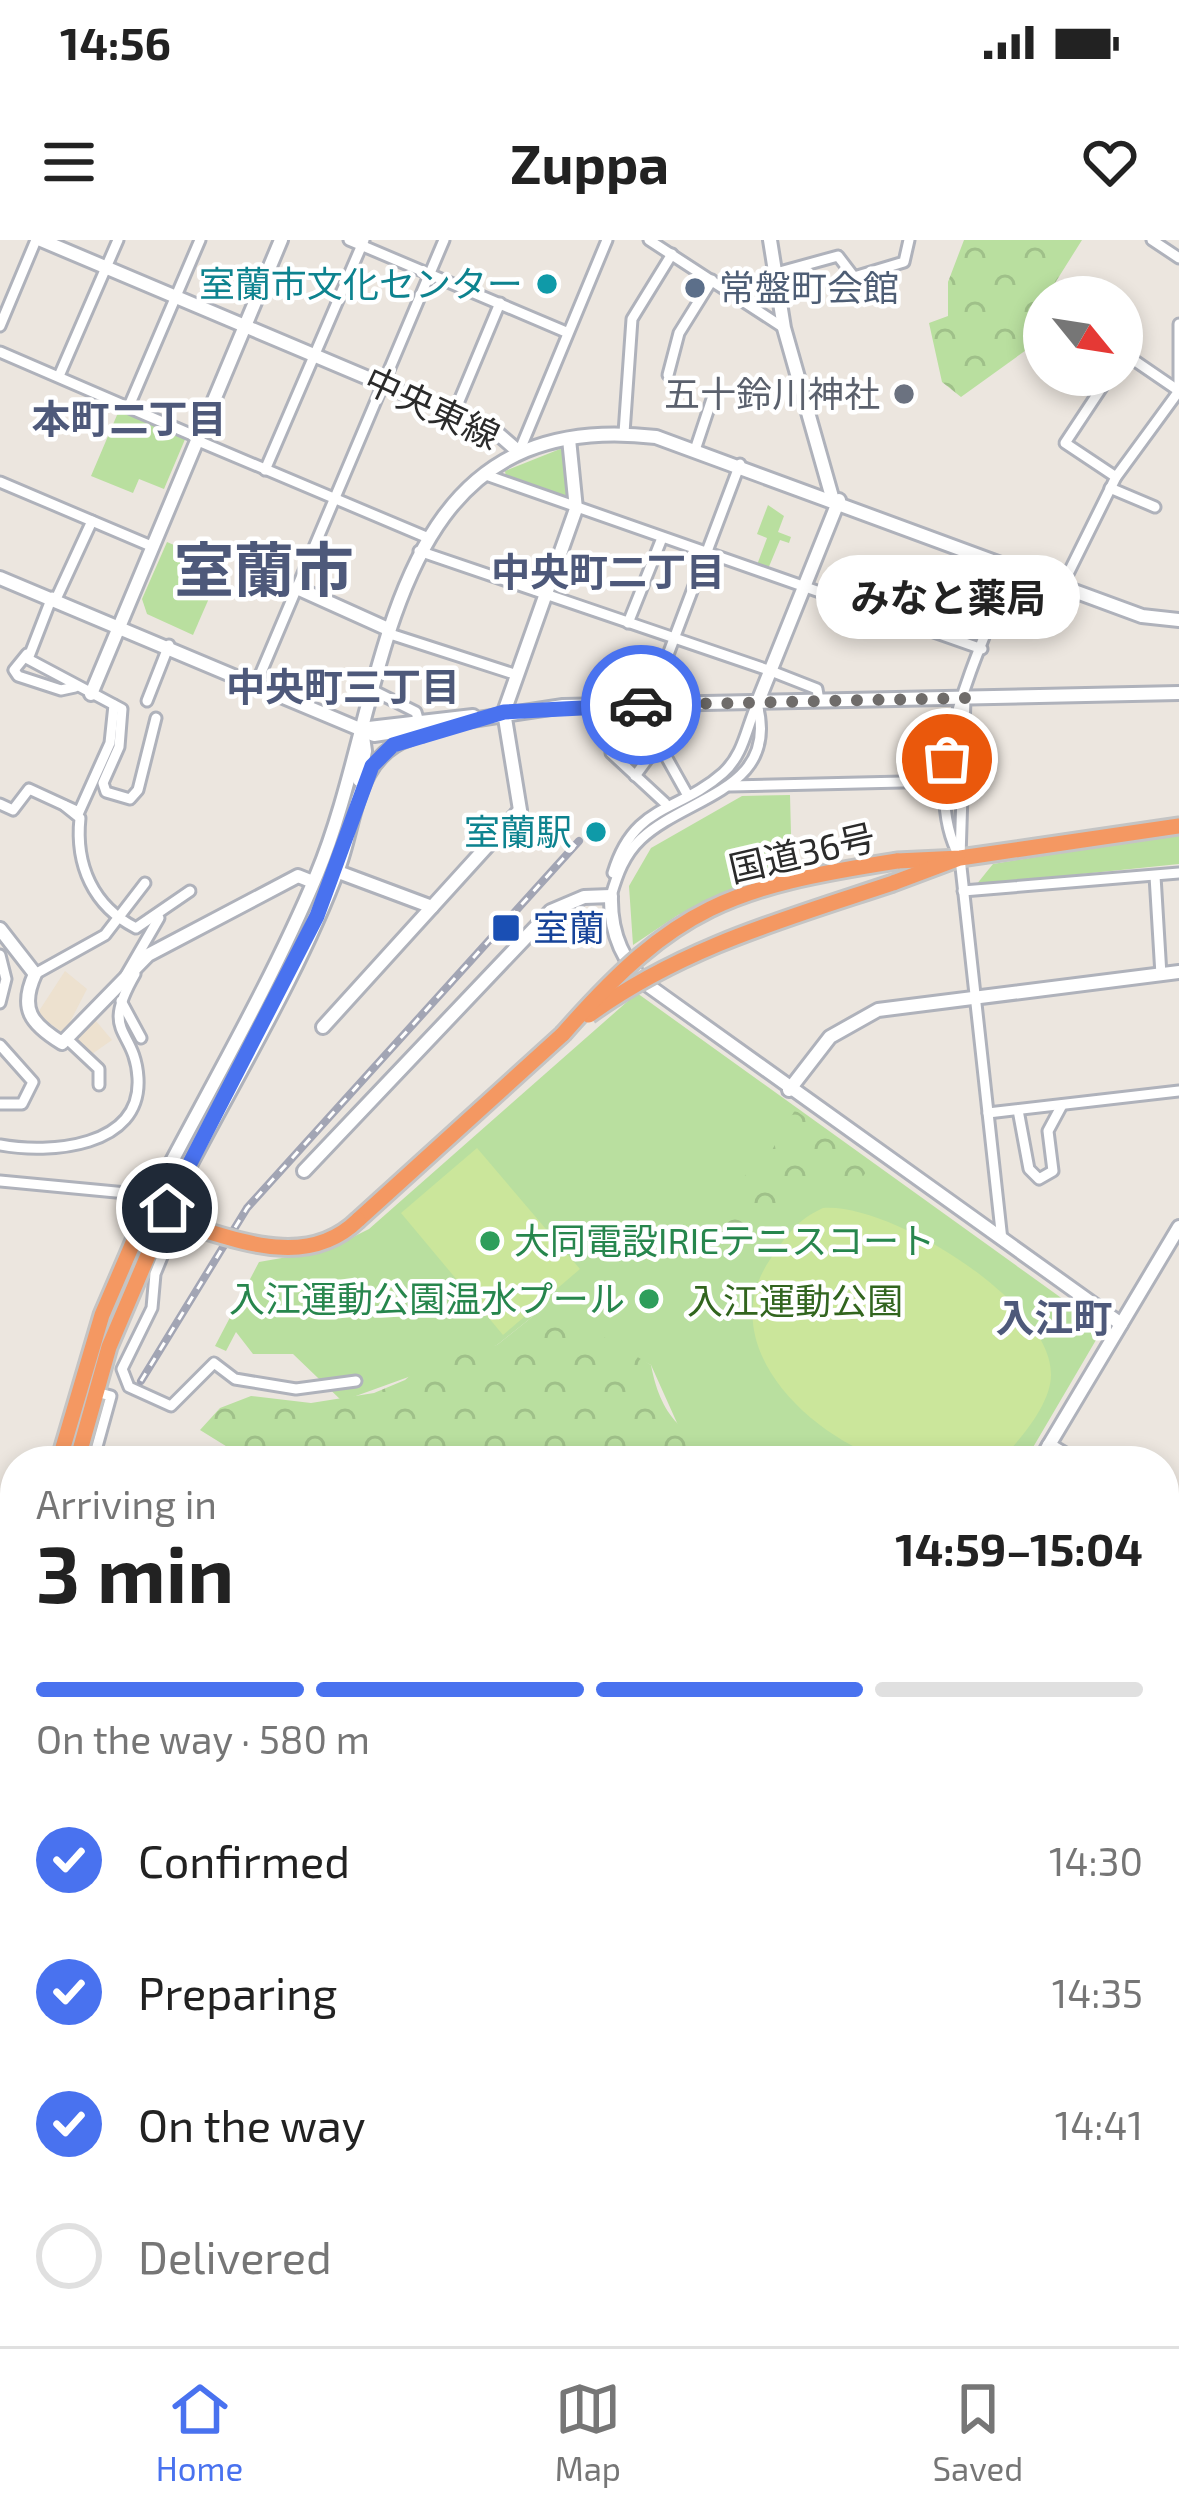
<!DOCTYPE html>
<meta charset="utf-8">
<style>
:root{--surface:#fff;--page:#f6f6f6;--text:#222;--muted:#767676;--line:#e0e0e0;--accent:#4972ef}
body{margin:0;font-family:"Exo 2","Noto Sans JP",sans-serif;background:var(--page);color:var(--text);height:100vh;display:flex;flex-direction:column;font-size:45px;white-space:nowrap}
*{box-sizing:border-box;margin:0}
p{font-size:39px;color:var(--muted)}
.icon{flex:none;width:66px;height:66px;fill:none;stroke:currentColor;stroke-width:2;stroke-linecap:round;stroke-linejoin:round}
.map{position:relative;flex:1;overflow:hidden}
.drawer{position:absolute;left:0px;top:1206px;width:1179px;height:900px;display:flex;flex-direction:column;background:var(--surface);border-radius:48px 48px 0 0;box-shadow:0 6px 18px #0003}
.drawer>*{flex:none}
.needle{width:78px;rotate:120deg}
.tools{position:absolute;left:1023px;top:36px;display:grid;gap:24px}
.tools a{display:grid;place-items:center;width:120px;height:120px;border-radius:50%;background:var(--surface);box-shadow:0 6px 18px #0003;font-size:60px}
.pin{position:absolute;display:grid;place-items:center;width:102px;height:102px;color:#fff;margin:-51px;border:6px solid #fff;border-radius:50%;box-shadow:0 3px 12px #0007}
.courier{position:absolute;display:grid;place-items:center;width:120px;height:120px;margin:-60px;border:9px solid #4972ef;border-radius:50%;background:#fff;color:#222;box-shadow:0 3px 15px #0007}
.bubble{position:absolute;height:84px;border-radius:42px;background:var(--surface);box-shadow:0 6px 18px #0003;font-size:39px;font-weight:700;line-height:84px;text-align:center}
.summary em{font-style:normal;font-weight:700}
.summary div{display:flex;flex-direction:column-reverse}
.summary{display:flex;align-items:center;justify-content:space-between;height:204px;padding:0 36px}
h1{font-size:78px;font-weight:700;line-height:90px}
.bar{display:grid;grid-template-columns:repeat(4,1fr);gap:18px 12px;align-content:center;height:144px;padding:0 36px}
.bar i{height:15px;border-radius:9px;background:var(--line)}
.bar .active{background:var(--accent)}
.bar p{grid-column:span 4}
ol{padding:0 36px;list-style:none}
li{display:flex;align-items:center;gap:36px;height:132px}
li p{margin-inline-start:auto}
li .icon{padding:12px;border-radius:50%;background:var(--accent);color:#fff;stroke-width:4}
li:last-child{color:var(--muted)}
li i{width:66px;height:66px;border:6px solid var(--line);border-radius:50%}
.status{display:flex;justify-content:space-between;align-items:center;height:84px;padding:0 60px;background:var(--surface);direction:ltr}
.status svg{height:33px;fill:currentColor}
header{display:flex;justify-content:space-between;align-items:center;height:156px;padding:0 36px;background:var(--surface);font-size:54px;font-weight:700}
.tab-bar{display:flex;justify-content:space-around;align-items:center;height:168px;border-top:3px solid var(--line);background:var(--surface);font-size:33px;color:var(--muted)}
.tab-bar a{display:grid;justify-items:center;gap:6px}
.tab-bar .active{color:var(--accent)}
.map>svg:first-child{display:block}
</style>
<div class="status"><b>14:56</b><svg viewBox="0 0 49 12"><path d="M0 12V9h3v3zM5 12V6h3v6zM10 12V3h3v9zM15 12V0h3v12zM26 1h20v11H26zM47 4h2v5h-2z"/></svg></div>
<header><svg class="icon" aria-label="menu" viewBox="0 0 24 24"><path d="M4 6h16M4 12h16M4 18h16"/></svg>Zuppa<svg class="icon" aria-label="heart" viewBox="0 0 24 24"><path d="M12 20l-8-8c-3-5 5-10 8-4 3-6 11-1 8 4z"/></svg></header>
<div class="map">
<svg width="1179" height="2106" viewBox="0 0 1179 2106">
<defs>
<pattern id="industrial-grid" width="8" height="8" patternUnits="userSpaceOnUse" patternTransform="scale(3)"><rect width="8" height="8" fill="#e0dfe5"/><path d="M0 4h8M4 0v8" fill="none" stroke="#c0c0c5"/></pattern>
<pattern id="forest-crowns" width="20" height="18" patternUnits="userSpaceOnUse" patternTransform="scale(3)"><rect width="20" height="18" fill="#b9df9f"/><path d="M2 6a3 3 0 1 1 6 0M12 15a3 3 0 1 1 6 0" fill="none" stroke="#9fc089"/></pattern>
</defs>
<rect width="100%" height="100%" fill="#ece6df"/>
<path fill="url(#industrial-grid)" d="M 1164,1643 L 1179,1647 L 1179,2106 L 0,2106 L 0,1842 L 15,1836 L 15,2091 L 1164,2091 Z"/>
<path fill="#ede1cf" d="M 65,731 L 87,749 L 70,782 L 85,768 L 112,800 L 92,814 L 37,774 Z"/>
<g fill="#b9df9f">
<path d="M 120,168 L 186,197 L 164,249 L 139,239 L 133,253 L 91,236 Z"/>
<path d="M 560,209 L 565,210 L 572,261 L 506,238 L 505,231 Z"/>
<path d="M 768,265 L 784,276 L 778,292 L 791,297 L 789,303 L 780,300 L 768,329 L 757,325 L 767,298 L 757,294 Z"/>
<path d="M 167,302 L 223,326 L 193,395 L 147,374 L 142,359 Z"/>
<path d="M 790,555 L 792,632 L 678,675 L 633,705 L 629,646 L 651,608 L 742,556 Z"/>
<path d="M 1179,593 L 1179,624 L 976,645 L 993,624 Z"/>
<path d="M 637,753 L 1092,1080 L 1096,1100 L 1025,1221 L 737,1221 L 682,1194 L 651,1125 L 537,1073 L 497,1105 L 342,1161 L 293,1114 L 253,1114 L 236,1092 L 226,1111 L 215,1106 L 259,1022 L 327,1010 L 369,989 Z"/>
</g>
<g fill="url(#forest-crowns)">
<path d="M 964,0 L 1082,0 L 1028,86 L 1029,108 L 961,157 L 942,142 L 929,83 L 948,76 L 948,42 Z"/>
<path d="M 795,870 L 871,925 L 852,952 L 823,931 L 801,961 L 760,931 Z"/>
<path d="M 748,931 L 798,965 L 764,1014 L 751,1015 L 712,988 Z"/>
<path d="M 558,1070 L 651,1125 C 662,1183 688,1197 738,1221 L 250,1221 L 200,1190 L 220,1168 L 251,1156 L 311,1163 L 374,1153 L 405,1140 L 437,1112 L 497,1105 L 537,1073 Z"/>
</g>
<g fill="#cbe69b">
<path d="M 477,908 L 580,1029 L 503,1095 L 401,973 Z"/>
<path d="M 823,968 C 888,962 1052,1061 1051,1135 C 1051,1164 1019,1202 999,1221 C 964,1221 911,1231 879,1218 C 800,1188 714,1100 771,1018 C 786,996 798,979 823,968 Z"/>
</g>
<path fill="#79d1e7" d="M 1164,1465 L 1179,1470 L 1179,1647 L 1164,1643 Z"/>
<g fill="none" stroke-linecap="round" stroke-linejoin="round">
<path stroke="#79d1e7" stroke-width="3" d="M 0,1830 L 15,1824"/>
<defs>
<g id="street">
<path d="M 349,0 L 566,92"/>
<path d="M 649,0 L 784,88"/>
<path d="M 1152,0 L 1179,18"/>
<path d="M 776,33 L 838,16 L 854,37 L 904,22 L 909,0"/>
<path d="M 0,86 L 36,0"/>
<path d="M 0,112 L 197,197"/>
<path d="M 1122,112 L 1179,151"/>
<path d="M 668,135 L 679,93 L 712,40"/>
<path d="M 1110,135 L 1065,203 L 1116,237"/>
<path d="M 59,136 L 118,0"/>
<path d="M 129,166 L 200,0"/>
<path d="M 454,173 L 500,63"/>
<path d="M 624,193 L 632,79 L 672,14"/>
<path d="M 196,200 L 426,297"/>
<path d="M 695,210 L 713,156"/>
<path d="M 519,212 L 607,0"/>
<path d="M 265,230 L 364,0"/>
<path d="M 486,235 L 982,409"/>
<path d="M 0,242 L 151,306"/>
<path d="M 1110,248 L 1155,267"/>
<path d="M 419,311 L 771,431 L 817,449 L 819,461"/>
<path d="M 1062,346 L 1116,237 L 1179,151 L 1179,84"/>
<path d="M 52,357 L 28,419 L 122,469 L 119,507 L 103,543 L 106,552 L 130,559 L 138,550 L 156,478"/>
<path d="M 56,359 L 92,281"/>
<path d="M 628,383 L 662,298"/>
<path d="M 387,393 L 517,435"/>
<path d="M 27,414 L 14,430 L 18,436 L 61,450 L 75,447"/>
<path d="M 257,442 L 444,0"/>
<path d="M 372,450 L 416,472 L 423,496"/>
<path d="M 965,458 L 960,618 L 1002,1000"/>
<path d="M 147,461 L 169,405"/>
<path d="M 649,465 L 740,224"/>
<path d="M 635,536 L 649,517 L 654,495"/>
<path d="M 730,546 L 946,541"/>
<path d="M 665,563 L 611,513 L 615,495 L 654,495 L 687,554"/>
<path d="M 0,564 L 13,570 L 29,549 L 79,572 L 110,503 L 114,465"/>
<path d="M 65,566 L 80,578 C 75,625 93,666 136,688 L 190,651"/>
<path d="M 960,618 C 914,535 982,408 1012,327"/>
<path d="M 613,633 C 634,563 678,573 723,533 C 744,514 746,488 757,464"/>
<path d="M 1155,636 L 1161,735"/>
<path d="M 963,651 L 1179,633"/>
<path d="M 611,656 C 617,635 624,615 641,599 C 687,556 780,550 757,464"/>
<path d="M 0,715 L 6,739 L 0,763"/>
<path d="M 35,734 L 105,695 L 145,643"/>
<path d="M 126,735 L 159,678"/>
<path d="M 121,761 L 141,798"/>
<path d="M 66,798 L 99,829 L 99,845"/>
<path d="M 0,805 L 33,842 L 22,864 L 0,864"/>
<path d="M 1018,870 L 1029,929 L 1039,939 L 1053,931 L 1048,891 L 1062,865"/>
<path d="M 988,873 L 1179,851"/>
<path d="M 0,905 C 49,914 142,908 138,838 C 135,787 99,796 135,734"/>
<path d="M 0,941 L 137,954 L 151,961"/>
<path d="M 180,973 L 155,1034 L 152,1068 L 122,1129 L 129,1147 L 171,1166 L 214,1123 L 235,1139 L 296,1149 L 356,1141"/>
<path d="M 93,1221 L 111,1156 L 96,1152"/>
<path d="M 0,1473 C 8,1444 5,1421 7,1394"/>
<path d="M 0,1575 L 15,1590"/>
<path d="M 0,1776 L 13,1809"/>
</g>
<g id="secondary">
<path d="M 41,0 L 496,192 L 519,212"/>
<path d="M 770,0 L 784,88 L 832,257"/>
<path d="M 0,338 L 374,495 L 563,466 L 1179,453"/>
<path d="M 297,348 L 388,389"/>
<path d="M 91,454 L 281,0"/>
<path d="M 757,464 L 839,260"/>
<path d="M 369,488 L 473,476"/>
<path d="M 359,540 L 365,511 L 362,489"/>
<path d="M 333,630 L 432,667"/>
<path d="M 0,689 L 35,734 C 19,769 31,784 62,803 L 148,715 L 298,636 L 313,642"/>
<path d="M 323,787 L 520,570 L 504,472 L 576,269 L 569,199"/>
<path d="M 789,850 L 830,797 L 878,770 L 1179,732"/>
<path d="M 304,931 L 551,671 L 584,657 L 611,656 C 610,692 622,722 649,746 L 1121,1084"/>
<path d="M 151,961 C 207,853 270,746 317,634 C 392,455 377,164 656,197 L 1142,376 L 1179,380"/>
<path d="M 168,968 C 222,859 296,742 338,629 C 356,582 355,516 411,498"/>
<path d="M 1040,1221 L 1049,1205"/>
<path d="M 1076,1221 L 1049,1205 L 1179,987"/>
<path d="M 1164,1273 L 1179,1281"/>
<path d="M 0,1814 L 15,1809"/>
</g>
<g id="highway">
<path d="M 897,621 L 960,618 L 1179,586"/>
<path d="M 893,643 L 957,619"/>
<path d="M 159,965 L 191,977"/>
<path d="M 358,980 L 563,794"/>
<path d="M 59,1221 L 102,1075 L 151,961"/>
<path d="M 77,1221 L 109,1107 L 168,968"/>
<path d="M 0,1335 L 15,1317"/>
<path d="M 0,1361 L 15,1343"/>
</g>
</defs>
<use href="#street" stroke="#afb2bb" stroke-width="15"/>
<use href="#secondary" stroke="#afb2bb" stroke-width="18"/>
<use href="#highway" stroke="#c4c4c4" stroke-width="21"/>
<use href="#street" stroke="#fff" stroke-width="9"/>
<use href="#secondary" stroke="#fff" stroke-width="12"/>
<use href="#highway" stroke="#f49862" stroke-width="15"/>
<defs>
<g id="rail">
<path d="M 141,1141 L 247,968 L 579,601"/>
<path d="M 1164,1661 L 1179,1666"/>
<path d="M 1164,1733 L 1179,1737"/>
<path d="M 762,2091 L 767,2106"/>
<path d="M 803,2091 L 809,2106"/>
<path d="M 878,2091 L 883,2106"/>
<path d="M 1095,2091 L 1107,2106"/>
<path d="M 153,2106 L 177,2091"/>
<path d="M 211,2106 L 212,2091"/>
<path d="M 344,2106 L 355,2091"/>
<path d="M 653,2106 L 674,2091"/>
</g>
</defs>
<use href="#rail" stroke="#a2a5b4" stroke-width="8"/>
<use href="#rail" stroke="#fff" stroke-width="3" stroke-dasharray="9" stroke-linecap="butt"/>
<defs>
<g id="highway-bridge">
<path d="M 589,775 C 683,707 785,679 893,643"/>
<path d="M 563,794 C 676,665 731,647 897,621"/>
<path d="M 187,985 C 243,1002 309,1028 358,980"/>
</g>
</defs>
<use href="#highway-bridge" stroke="#c4c4c4" stroke-width="21" stroke-linecap="butt"/>
<use href="#highway-bridge" stroke="#f49862" stroke-width="15"/>
</g>
<g fill="none" stroke-linecap="round" stroke-linejoin="round">
<path stroke="#6f6c6a" stroke-width="12" stroke-dasharray="0 21.6" d="M 641,465 L 965,458 L 956,473 L 947,519"/>
<path stroke="#4972ef" stroke-width="15" d="M 167,968 L 317,676 L 372,526 L 393,505 L 504,472 L 641,465"/>
</g>
<g fill="#0f9aa8" stroke="#fff" stroke-width="4.5">
<circle cx="547" cy="44" r="12"/>
<circle cx="596" cy="592" r="12"/>
</g>
<circle fill="#5c6f8a" stroke="#fff" stroke-width="4.5" cx="695" cy="48" r="12"/>
<circle fill="#6b7280" stroke="#fff" stroke-width="4.5" cx="904" cy="154" r="12"/>
<rect fill="#1a4fb4" stroke="#fff" stroke-width="4.5" x="491" y="673" width="30" height="30" rx="6"/>
<g fill="#2e9e5b" stroke="#fff" stroke-width="4.5">
<circle cx="490" cy="1001" r="12"/>
<circle cx="649" cy="1059" r="12"/>
</g>
<g text-anchor="middle" stroke-width="9" stroke-linejoin="round" paint-order="stroke">
<g font-size="36" fill="#0d838f" stroke="#fff" text-anchor="end">
<text x="523" y="57">室蘭市文化センター</text>
<text x="572" y="605">室蘭駅</text>
</g>
<g font-size="36" fill="#4e5e75" stroke="#fff" text-anchor="start">
<text x="719" y="61">常盤町会館</text>
</g>
<g font-size="36" fill="#5b616d" stroke="#fff" text-anchor="end">
<text x="880" y="167">五十鈴川神社</text>
</g>
<g font-size="36" fill="#2b2b2b" stroke="#fff">
<text transform="translate(432 168) rotate(25)" y="13">中央東線</text>
<text transform="translate(802 613) rotate(-13)" y="13">国道36号</text>
</g>
<g font-size="36" fill="#164399" stroke="#fff" text-anchor="start">
<text x="533" y="701">室蘭</text>
</g>
<g font-size="36" fill="#27864d" stroke="#fff" text-anchor="start">
<text x="514" y="1014">大同電設IRIEテニスコート</text>
<text x="625" y="1072" text-anchor="end">入江運動公園温水プール</text>
</g>
<g font-size="36" fill="#32651f" stroke="#fff">
<text x="795" y="1074">入江運動公園</text>
</g>
<g font-size="39" font-weight="bold" fill="#4e597a" stroke="#fff">
<text x="129" y="193">本町二丁目</text>
<text x="608" y="346">中央町二丁目</text>
<text x="343" y="461">中央町三丁目</text>
<text x="1054" y="1092">入江町</text>
</g>
<g font-size="60" font-weight="bold" fill="#4e597a" stroke="#fff">
<text x="264" y="352">室蘭市</text>
</g>
</g>
</svg>
<div class="tools">
<a><svg class="needle" viewBox="-14 -14 28 28"><path d="M0-13l5 13h-10z" fill="#e53935"/><path d="M0 13l5-13h-10z" fill="#767676"/></svg></a>
</div>
<div class="pin" style="left:947px;top:519px;background:#ea580c"><svg class="icon" aria-label="bag" viewBox="0 0 24 24"><path d="M5 8h14l-1 12H6zM9 8a3 3 0 0 1 6 0"/></svg></div>
<div class="pin" style="left:167px;top:968px;background:#1f2937"><svg class="icon" aria-label="home" viewBox="0 0 24 24"><path d="M3 11l9-7 9 7M6 9v11h12V9"/></svg></div>
<div class="courier" style="left:641px;top:465px"><svg class="icon" aria-label="car" viewBox="0 0 24 24"><path d="M5 17H2v-5l4-1 3-4h7l3 4 3 1v5h-3M9 17h6M6 11h13"/><circle cx="7" cy="17" r="2"/><circle cx="17" cy="17" r="2"/></svg></div>
<div class="bubble" style="left:816px;top:315px;width:264px">みなと薬局</div>
<section class="drawer">
<div class="summary"><div><h1>3 min</h1><p>Arriving in</p></div><em>14:59–15:04</em></div>
<div class="bar"><i class="active"></i><i class="active"></i><i class="active"></i><i></i><p>On the way · 580 m</p></div>
<ol>
<li><svg class="icon" aria-label="check" viewBox="0 0 24 24"><path d="M5 12l5 5 9-10"/></svg>Confirmed<p>14:30</p></li>
<li><svg class="icon" aria-label="check" viewBox="0 0 24 24"><path d="M5 12l5 5 9-10"/></svg>Preparing<p>14:35</p></li>
<li><svg class="icon" aria-label="check" viewBox="0 0 24 24"><path d="M5 12l5 5 9-10"/></svg>On the way<p>14:41</p></li>
<li><i></i>Delivered</li>
</ol>
</section>
</div>
<nav class="tab-bar">
<a class="active"><svg class="icon" aria-label="home" viewBox="0 0 24 24"><path d="M3 11l9-7 9 7M6 9v11h12V9"/></svg>Home</a>
<a><svg class="icon" aria-label="map" viewBox="0 0 24 24"><path d="M3 6l6-2 6 2 6-2v14l-6 2-6-2-6 2zM9 4v14M15 6v14"/></svg>Map</a>
<a><svg class="icon" aria-label="saved" viewBox="0 0 24 24"><path d="M7 4h10v16l-5-4-5 4z"/></svg>Saved</a>
</nav>
